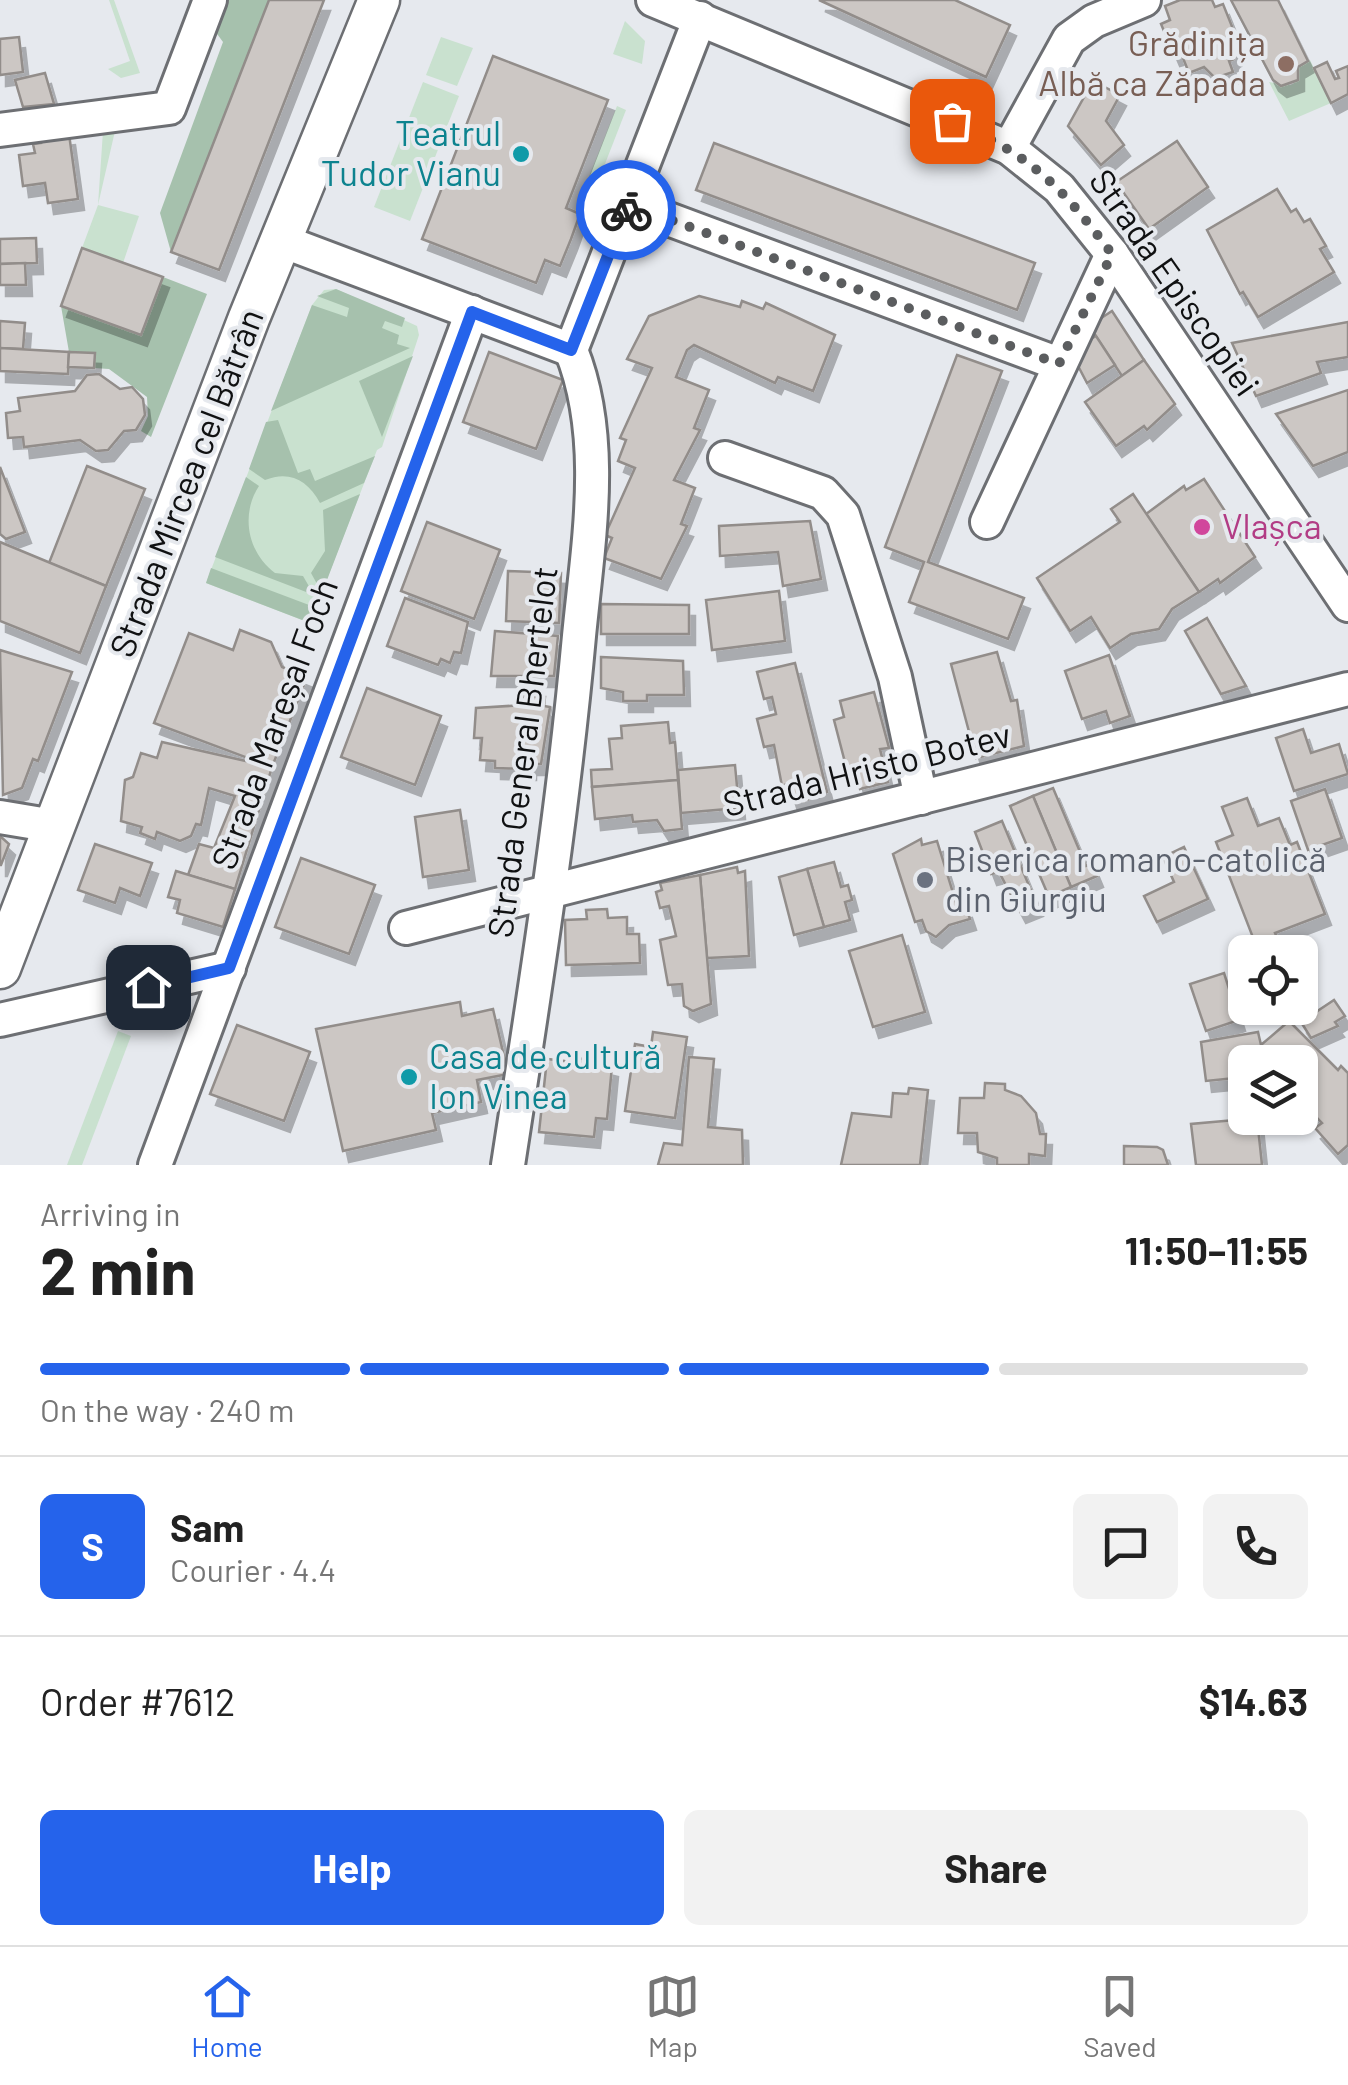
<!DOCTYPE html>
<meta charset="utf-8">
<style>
:root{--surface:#fff;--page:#f2f2f2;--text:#222;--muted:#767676;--line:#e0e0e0;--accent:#2563eb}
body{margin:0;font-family:Barlow,sans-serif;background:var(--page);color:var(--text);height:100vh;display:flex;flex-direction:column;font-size:38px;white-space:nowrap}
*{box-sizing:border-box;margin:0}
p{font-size:32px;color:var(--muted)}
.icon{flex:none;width:55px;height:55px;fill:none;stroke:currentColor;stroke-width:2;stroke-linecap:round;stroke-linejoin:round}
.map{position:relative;height:1165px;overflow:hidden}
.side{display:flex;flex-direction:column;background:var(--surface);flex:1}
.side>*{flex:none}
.buttons{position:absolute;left:1228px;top:935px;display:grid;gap:20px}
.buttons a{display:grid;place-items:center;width:90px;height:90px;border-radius:15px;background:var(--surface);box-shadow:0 2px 8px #0004;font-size:50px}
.pin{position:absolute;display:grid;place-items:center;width:85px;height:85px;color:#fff;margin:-42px;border-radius:20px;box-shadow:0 5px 15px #0006}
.courier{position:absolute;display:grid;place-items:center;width:100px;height:100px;margin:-50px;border:8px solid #2563eb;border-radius:50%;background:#fff;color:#222;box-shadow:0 2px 12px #0007}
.summary em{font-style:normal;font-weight:700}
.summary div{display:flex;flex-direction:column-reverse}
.summary{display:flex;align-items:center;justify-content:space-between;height:170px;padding:0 40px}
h1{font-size:65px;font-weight:700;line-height:75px}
.bar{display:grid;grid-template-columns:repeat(4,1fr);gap:15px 10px;align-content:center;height:120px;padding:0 40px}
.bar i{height:12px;border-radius:8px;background:var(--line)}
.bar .selected{background:var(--accent)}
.bar p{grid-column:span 4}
.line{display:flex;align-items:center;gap:25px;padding:0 40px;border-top:2px solid var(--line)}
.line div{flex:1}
.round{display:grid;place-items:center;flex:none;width:105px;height:105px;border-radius:15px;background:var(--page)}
.cta{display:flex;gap:20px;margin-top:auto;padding:20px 40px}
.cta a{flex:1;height:115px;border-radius:15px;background:var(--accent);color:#fff;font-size:40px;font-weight:700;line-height:115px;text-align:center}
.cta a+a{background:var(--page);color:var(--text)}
.dock{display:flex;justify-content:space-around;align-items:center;height:140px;border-top:2px solid var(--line);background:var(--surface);font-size:28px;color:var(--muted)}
.dock a{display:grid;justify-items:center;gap:5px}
.dock .selected{color:var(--accent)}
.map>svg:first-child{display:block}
</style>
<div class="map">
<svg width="1348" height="1165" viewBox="0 0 1348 1165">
<defs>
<filter id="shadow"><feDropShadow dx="6" dy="11" stdDeviation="0" flood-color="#0004"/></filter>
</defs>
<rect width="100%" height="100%" fill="#e6e9ee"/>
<g fill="#c9e1cf">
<path d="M 109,0 L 114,0 L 140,73 L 121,78 L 108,69 L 130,61 Z"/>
<path d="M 625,21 L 645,41 L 642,64 L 613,54 Z"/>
<path d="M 441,37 L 473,48 L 457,86 L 426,75 Z"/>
<path d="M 1310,60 L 1331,103 L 1289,121 L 1269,82 L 1291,85 L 1298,80 L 1298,67 Z"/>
<path d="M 423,82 L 459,96 L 410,221 L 374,207 Z"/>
<path d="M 617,106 L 626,110 L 596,187 L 586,184 Z"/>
<path d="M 103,131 L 115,131 L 98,205 L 139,216 L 123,263 L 82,248 L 98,205 Z"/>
<path d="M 336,289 L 417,326 L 419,335 L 382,447 L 377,450 L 310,623 L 206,583 L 312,305 L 324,290 Z"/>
<path d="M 118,1031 L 131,1036 L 82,1165 L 67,1165 Z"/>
</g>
<g fill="#a6c1ad">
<path d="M 217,0 L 269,0 L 171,252 L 160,213 L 223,42 L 209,23 Z"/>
<path d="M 163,277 L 207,294 L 151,437 L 141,431 L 148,416 L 147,397 L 109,369 L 94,368 L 95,353 L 69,352 L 61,306 L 141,335 Z"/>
<path d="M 336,289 L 405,318 L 402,327 L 385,321 L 382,328 L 399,335 L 397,344 L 410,348 L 271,411 L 312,305 L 347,317 L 349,308 L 317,296 Z"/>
<path d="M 413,356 L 382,437 L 359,381 Z"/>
<path d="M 278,420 L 298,473 L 310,469 L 315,481 L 375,456 L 364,483 L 320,503 C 308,480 289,470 265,480 L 249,469 L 266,422 Z"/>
<path d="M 246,477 L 259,486 C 240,515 248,553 275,573 L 303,576 L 314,595 L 215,557 Z"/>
<path d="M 360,494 L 322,593 L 311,573 L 325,551 L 323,510 Z"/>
<path d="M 211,568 L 317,608 L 310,623 L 206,583 Z"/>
</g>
<g fill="#ccc7c4" stroke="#928d8a" stroke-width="2.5" filter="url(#shadow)">
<path d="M 269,0 L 324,0 L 219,270 L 171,252 Z"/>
<path d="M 819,0 L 955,0 L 1010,25 L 986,77 Z"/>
<path d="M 1180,0 L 1212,0 L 1215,7 L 1223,4 L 1239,44 L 1234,59 L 1229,61 L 1233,72 L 1215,78 L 1204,67 L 1189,73 L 1181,53 L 1174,55 L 1161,24 L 1170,20 L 1165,6 Z"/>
<path d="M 1231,0 L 1278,0 L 1308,61 L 1298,67 L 1298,80 L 1281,86 L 1273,80 Z"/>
<path d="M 19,37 L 23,72 L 0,75 L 0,39 Z"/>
<path d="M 493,56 L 608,100 L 566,208 L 580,214 L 571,239 L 560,266 L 545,260 L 536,283 L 422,239 Z"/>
<path d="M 1327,62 L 1335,79 L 1339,78 L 1336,71 L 1348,66 L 1348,94 L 1331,103 L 1314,68 Z"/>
<path d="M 45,73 L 54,104 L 23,107 L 15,80 Z"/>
<path d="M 1093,81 L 1120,95 L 1106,121 L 1124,145 L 1101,165 L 1068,126 Z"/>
<path d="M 69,134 L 78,199 L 48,203 L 45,183 L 23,186 L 19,155 L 35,153 L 33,144 L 41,143 L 40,137 Z"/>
<path d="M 1177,141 L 1208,187 L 1149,229 L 1116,182 Z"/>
<path d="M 714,143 L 1035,263 L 1017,310 L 696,190 Z"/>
<path d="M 1277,189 L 1291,212 L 1296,209 L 1304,222 L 1310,219 L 1326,246 L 1320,249 L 1334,272 L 1258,317 L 1243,292 L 1240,294 L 1207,230 Z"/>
<path d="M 36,238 L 37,263 L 0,264 L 0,239 Z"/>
<path d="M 82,248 L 163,277 L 141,335 L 61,306 Z"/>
<path d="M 25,263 L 26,285 L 0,285 L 0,264 Z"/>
<path d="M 699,296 L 740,307 L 742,301 L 763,309 L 766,303 L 835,335 L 813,391 L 778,377 L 775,383 L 694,345 L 687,350 L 676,377 L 709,390 L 694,428 L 700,430 L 674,480 L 695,488 L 681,524 L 687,526 L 661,579 L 604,558 L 612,538 L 605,535 L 635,468 L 618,461 L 626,440 L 620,438 L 652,368 L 627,359 L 649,316 Z"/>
<path d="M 1112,311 L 1144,360 L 1122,376 L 1089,326 Z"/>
<path d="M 0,321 L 25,323 L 23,349 L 0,348 Z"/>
<path d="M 1348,322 L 1348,357 L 1317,362 L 1321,373 L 1256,396 L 1232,343 Z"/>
<path d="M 1096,336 L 1115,365 L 1087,383 L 1076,362 L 1082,344 Z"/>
<path d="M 0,348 L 69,352 L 68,374 L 0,371 Z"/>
<path d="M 69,352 L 95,353 L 94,368 L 68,367 Z"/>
<path d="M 489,352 L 563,380 L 536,449 L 463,422 Z"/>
<path d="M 957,355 L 1002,371 L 928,562 L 1024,598 L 1008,639 L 909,602 L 924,562 L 885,547 Z"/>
<path d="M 1144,360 L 1175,404 L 1147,430 L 1144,426 L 1116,446 L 1085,402 Z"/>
<path d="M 99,374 L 120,389 L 132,387 L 143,399 L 145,415 L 136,430 L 124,431 L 108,450 L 96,451 L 80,440 L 24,447 L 23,437 L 8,438 L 6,413 L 20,411 L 18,398 L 75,391 L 87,375 Z"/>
<path d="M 1348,390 L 1348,452 L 1313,466 L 1276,414 Z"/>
<path d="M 87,466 L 145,489 L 106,586 L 49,563 Z"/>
<path d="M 0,467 L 25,532 L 6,539 L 0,534 Z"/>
<path d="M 1204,479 L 1255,557 L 1220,583 L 1218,579 L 1199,592 L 1146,514 L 1184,486 L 1186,490 Z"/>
<path d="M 1133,494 L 1199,592 L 1172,609 L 1159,629 L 1131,634 L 1110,648 L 1091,617 L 1070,631 L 1037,578 L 1120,522 L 1111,509 Z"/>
<path d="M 810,521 L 821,579 L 783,586 L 778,552 L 720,556 L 719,526 Z"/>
<path d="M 427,522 L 500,550 L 474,619 L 401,591 Z"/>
<path d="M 0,542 L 106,586 L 80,653 L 0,621 Z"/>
<path d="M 508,571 L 561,573 L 559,623 L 506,621 Z"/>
<path d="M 779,591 L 785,641 L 712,650 L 706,600 Z"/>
<path d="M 405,598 L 468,622 L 461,653 L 454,652 L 450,663 L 441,659 L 438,665 L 387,646 Z"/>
<path d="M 601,604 L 689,605 L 689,634 L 601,634 Z"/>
<path d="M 1207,618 L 1246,686 L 1221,694 L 1185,631 Z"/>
<path d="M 240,630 L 271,642 L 282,667 L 307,677 L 272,767 L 154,723 L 189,633 L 233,650 Z"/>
<path d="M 495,631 L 558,636 L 554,676 L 491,676 Z"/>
<path d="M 0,650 L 72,672 L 38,761 L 33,759 L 22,788 L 3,795 Z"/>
<path d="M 997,652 L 1011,701 L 1017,700 L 1024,746 L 976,758 L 951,664 Z"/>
<path d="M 1109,655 L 1130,716 L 1110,723 L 1106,711 L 1082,719 L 1065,671 Z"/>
<path d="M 601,657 L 683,661 L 684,695 L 647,695 L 647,701 L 623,701 L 623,692 L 601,688 Z"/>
<path d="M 795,663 L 827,792 L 804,801 L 803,797 L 792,800 L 787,784 L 782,786 L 774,745 L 764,747 L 757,719 L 776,714 L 772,697 L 764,699 L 757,672 Z"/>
<path d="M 367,688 L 441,716 L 415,785 L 341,757 Z"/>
<path d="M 874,692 L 889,748 L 880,749 L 888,782 L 860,789 L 855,772 L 848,774 L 834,720 L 844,717 L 840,701 Z"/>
<path d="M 524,696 L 545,697 L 544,706 L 550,707 L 541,764 L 530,764 L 530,769 L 495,768 L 495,761 L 480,760 L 482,738 L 474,738 L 476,708 L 524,705 Z"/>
<path d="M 668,722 L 670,743 L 675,742 L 678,780 L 592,787 L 591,770 L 612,769 L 609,739 L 622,738 L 621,726 Z"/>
<path d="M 1303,729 L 1311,753 L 1339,744 L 1348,774 L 1294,791 L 1276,738 Z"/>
<path d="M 162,742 L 272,767 L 235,889 L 188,875 L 199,844 L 214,848 L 235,796 L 209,788 L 201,825 L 196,824 L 191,836 L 180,841 L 157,832 L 155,839 L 140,833 L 142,827 L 121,821 L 125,780 L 133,777 L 141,753 L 157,758 Z"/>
<path d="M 735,765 L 739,808 L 681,813 L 678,770 Z"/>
<path d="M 678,780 L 682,829 L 664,831 L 657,820 L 633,822 L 632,815 L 595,819 L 592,787 Z"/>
<path d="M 1053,788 L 1086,866 L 1092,864 L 1097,876 L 1071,887 L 1033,796 Z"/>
<path d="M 1325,789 L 1342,838 L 1308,850 L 1291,801 Z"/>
<path d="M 1033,796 L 1071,887 L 1049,897 L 1010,806 Z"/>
<path d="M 1247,798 L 1258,826 L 1279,818 L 1290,845 L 1297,842 L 1325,914 L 1275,933 L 1278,940 L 1257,948 L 1216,842 L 1233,835 L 1222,807 Z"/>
<path d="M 460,810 L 469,870 L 423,877 L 415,817 Z"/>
<path d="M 1002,821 L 1037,905 L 1020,912 L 999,872 L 991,874 L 975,832 Z"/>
<path d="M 0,836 L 9,844 L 1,865 L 0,865 Z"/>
<path d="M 921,839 L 922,845 L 937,841 L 958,909 L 966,907 L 970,919 L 949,925 L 936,937 L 926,931 L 922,920 L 915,922 L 893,854 Z"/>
<path d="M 95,844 L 152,863 L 140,896 L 120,888 L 115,903 L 78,890 Z"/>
<path d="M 1184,847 L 1208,899 L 1157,922 L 1144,896 L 1174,882 L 1163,857 Z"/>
<path d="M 301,858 L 375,885 L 349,954 L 275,927 Z"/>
<path d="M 834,862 L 841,887 L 848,885 L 852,900 L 845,902 L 850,920 L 824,927 L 807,869 Z"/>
<path d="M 737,867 L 738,873 L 745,871 L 749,956 L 707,958 L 700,875 Z"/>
<path d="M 807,869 L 824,927 L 794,935 L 779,877 Z"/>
<path d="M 176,871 L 235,889 L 223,927 L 177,913 L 180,900 L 168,897 Z"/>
<path d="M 700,875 L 711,1004 L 693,1011 L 684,1006 L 682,984 L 668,985 L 660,940 L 676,936 L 669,906 L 660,908 L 656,892 L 662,890 L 660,883 Z"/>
<path d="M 607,909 L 608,918 L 627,917 L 627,934 L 639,934 L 640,963 L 566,965 L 565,920 L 587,919 L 586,910 Z"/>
<path d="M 902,935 L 925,1012 L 873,1027 L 849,951 Z"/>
<path d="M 1224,973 L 1239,1020 L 1206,1031 L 1190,984 Z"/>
<path d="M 1334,1000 L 1345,1016 L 1335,1022 L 1338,1026 L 1311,1038 L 1301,1022 Z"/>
<path d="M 460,1002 L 462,1016 L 493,1009 L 508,1074 L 477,1080 L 481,1102 L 432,1113 L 436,1130 L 343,1151 L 316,1029 Z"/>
<path d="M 1289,1021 L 1338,1070 L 1341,1066 L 1348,1073 L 1348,1145 L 1338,1154 L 1315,1128 L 1322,1123 L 1300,1100 L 1300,1062 L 1245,1062 L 1245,1077 L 1206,1081 L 1201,1042 L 1258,1032 L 1261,1045 Z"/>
<path d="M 237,1025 L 310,1052 L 284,1121 L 210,1094 Z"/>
<path d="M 653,1032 L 687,1037 L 675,1118 L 625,1111 L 635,1044 L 651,1047 Z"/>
<path d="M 574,1057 L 612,1066 L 607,1119 L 596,1118 L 594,1137 L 539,1132 L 547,1059 L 573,1062 Z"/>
<path d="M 689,1057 L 714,1059 L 708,1127 L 742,1130 L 743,1165 L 658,1165 L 664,1143 L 682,1145 Z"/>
<path d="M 985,1083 L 1005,1084 L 1005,1090 L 1021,1096 L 1036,1113 L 1040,1134 L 1046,1134 L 1045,1156 L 1029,1154 L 1029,1165 L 997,1165 L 997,1158 L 978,1152 L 977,1133 L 958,1133 L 960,1098 L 984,1098 Z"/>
<path d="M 909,1088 L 928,1090 L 920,1165 L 841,1165 L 852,1113 L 891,1117 L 893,1093 L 908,1094 Z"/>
<path d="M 1257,1118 L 1262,1165 L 1196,1165 L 1191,1124 Z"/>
<path d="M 1124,1146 L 1157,1147 L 1163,1150 L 1168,1165 L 1124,1165 Z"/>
</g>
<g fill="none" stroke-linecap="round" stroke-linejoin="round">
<defs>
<g id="minor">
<path d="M 653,0 L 1009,148 L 1059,188 L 1112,254 L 1348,605"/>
<path d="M 0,130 L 169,108 L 210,0"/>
<path d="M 1009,148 L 1069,39 L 1094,21 L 1144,0"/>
<path d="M 628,204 L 1059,364"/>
<path d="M 282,241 L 571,350"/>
<path d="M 571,350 L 700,18"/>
<path d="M 725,458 L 823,493 L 843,515 L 895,677 L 921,798"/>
<path d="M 987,522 L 1112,254"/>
<path d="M 0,817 L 54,826"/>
<path d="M 406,928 L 1348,689"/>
<path d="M 0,1020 L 229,968"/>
<path d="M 155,1165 L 472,312"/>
<path d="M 508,1165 C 535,989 563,813 579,636 C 588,543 607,439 571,350"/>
</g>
<path id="major" d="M 0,968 L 249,318 L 379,0"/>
</defs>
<use href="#minor" stroke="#6d6f73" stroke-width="38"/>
<use href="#major" stroke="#6d6f73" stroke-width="45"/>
<use href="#minor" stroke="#fff" stroke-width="32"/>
<use href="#major" stroke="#fff" stroke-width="40"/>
</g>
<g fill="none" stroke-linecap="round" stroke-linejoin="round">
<path stroke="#5b5d5f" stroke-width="10" stroke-dasharray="0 18" d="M 626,210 L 628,204 L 1059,364 L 1112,254 C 1061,186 1031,155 952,121"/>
<path stroke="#2563eb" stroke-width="12" d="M 148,987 L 229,968 L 472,312 L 571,350 L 626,210"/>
</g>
<circle fill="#8d6e63" stroke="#e6e9ee" stroke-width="4" cx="1286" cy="64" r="10"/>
<g fill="#0f9aa8" stroke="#e6e9ee" stroke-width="4">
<circle cx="521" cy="154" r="10"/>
<circle cx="409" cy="1077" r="10"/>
</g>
<circle fill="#d1479c" stroke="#e6e9ee" stroke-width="4" cx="1202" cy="527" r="10"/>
<circle fill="#6b7280" stroke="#e6e9ee" stroke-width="4" cx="925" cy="880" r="10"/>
<g text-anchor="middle" stroke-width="8" stroke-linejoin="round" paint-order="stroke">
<g font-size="35" fill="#785e54" stroke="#e6e9ee" text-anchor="end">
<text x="1266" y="56">Grădinița<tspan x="1266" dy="40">Albă ca Zăpada</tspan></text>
</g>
<g font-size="35" fill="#0d838f" stroke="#e6e9ee" text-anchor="end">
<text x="501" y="146">Teatrul<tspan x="501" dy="40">Tudor Vianu</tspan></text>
<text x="429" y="1069" text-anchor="start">Casa de cultură<tspan x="429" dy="40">Ion Vinea</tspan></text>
</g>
<g font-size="35" fill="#101112" stroke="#e6e9ee">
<text transform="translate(1174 283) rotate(55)" y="12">Strada Episcopiei</text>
<text transform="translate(187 483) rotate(-69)" y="12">Strada Mircea cel Bătrân</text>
<text transform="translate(275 724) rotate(-70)" y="12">Strada Mareșal Foch</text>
<text transform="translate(523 752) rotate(-83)" y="12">Strada General Bhertelot</text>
<text transform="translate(867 770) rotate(-14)" y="12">Strada Hristo Botev</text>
</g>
<g font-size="35" fill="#b23c85" stroke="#e6e9ee" text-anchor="start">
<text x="1222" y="539">Vlașca</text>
</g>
<g font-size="35" fill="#5b616d" stroke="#e6e9ee" text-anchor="start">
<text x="945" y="872">Biserica romano-catolică<tspan x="945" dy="40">din Giurgiu</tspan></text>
</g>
</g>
</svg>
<div class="buttons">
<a><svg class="icon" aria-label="locate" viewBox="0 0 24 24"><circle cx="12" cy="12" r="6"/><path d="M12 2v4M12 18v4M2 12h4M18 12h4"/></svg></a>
<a><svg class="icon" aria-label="layers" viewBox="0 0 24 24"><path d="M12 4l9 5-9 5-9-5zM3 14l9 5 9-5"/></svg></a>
</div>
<div class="pin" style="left:952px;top:121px;background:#ea580c"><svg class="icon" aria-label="bag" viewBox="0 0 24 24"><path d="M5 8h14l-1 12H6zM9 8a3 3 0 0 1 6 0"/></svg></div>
<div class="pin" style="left:148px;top:987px;background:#1f2937"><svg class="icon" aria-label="home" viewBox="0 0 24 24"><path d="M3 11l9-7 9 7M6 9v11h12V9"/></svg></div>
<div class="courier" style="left:626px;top:210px"><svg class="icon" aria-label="bike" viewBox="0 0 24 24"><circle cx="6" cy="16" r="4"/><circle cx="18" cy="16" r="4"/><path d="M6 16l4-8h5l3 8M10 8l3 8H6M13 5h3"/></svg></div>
</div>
<section class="side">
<div class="summary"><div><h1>2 min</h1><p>Arriving in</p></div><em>11:50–11:55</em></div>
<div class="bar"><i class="selected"></i><i class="selected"></i><i class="selected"></i><i></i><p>On the way · 240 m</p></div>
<div class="line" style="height:180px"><b class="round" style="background:var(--accent);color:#fff">S</b><div><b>Sam</b><p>Courier · 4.4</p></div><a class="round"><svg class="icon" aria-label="chat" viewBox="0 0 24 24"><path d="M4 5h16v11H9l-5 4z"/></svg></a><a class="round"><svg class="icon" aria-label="phone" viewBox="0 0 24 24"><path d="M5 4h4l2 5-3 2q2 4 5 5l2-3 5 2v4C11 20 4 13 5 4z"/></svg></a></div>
<div class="line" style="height:130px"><div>Order #7612</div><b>$14.63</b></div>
<div class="cta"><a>Help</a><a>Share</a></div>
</section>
<nav class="dock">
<a class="selected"><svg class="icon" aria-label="home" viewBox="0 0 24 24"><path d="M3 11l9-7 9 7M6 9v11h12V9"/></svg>Home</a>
<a><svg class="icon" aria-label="map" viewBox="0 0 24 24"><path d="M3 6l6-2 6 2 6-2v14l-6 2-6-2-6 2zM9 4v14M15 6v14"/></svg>Map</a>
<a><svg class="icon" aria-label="saved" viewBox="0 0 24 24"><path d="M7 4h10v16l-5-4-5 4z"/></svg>Saved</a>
</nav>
